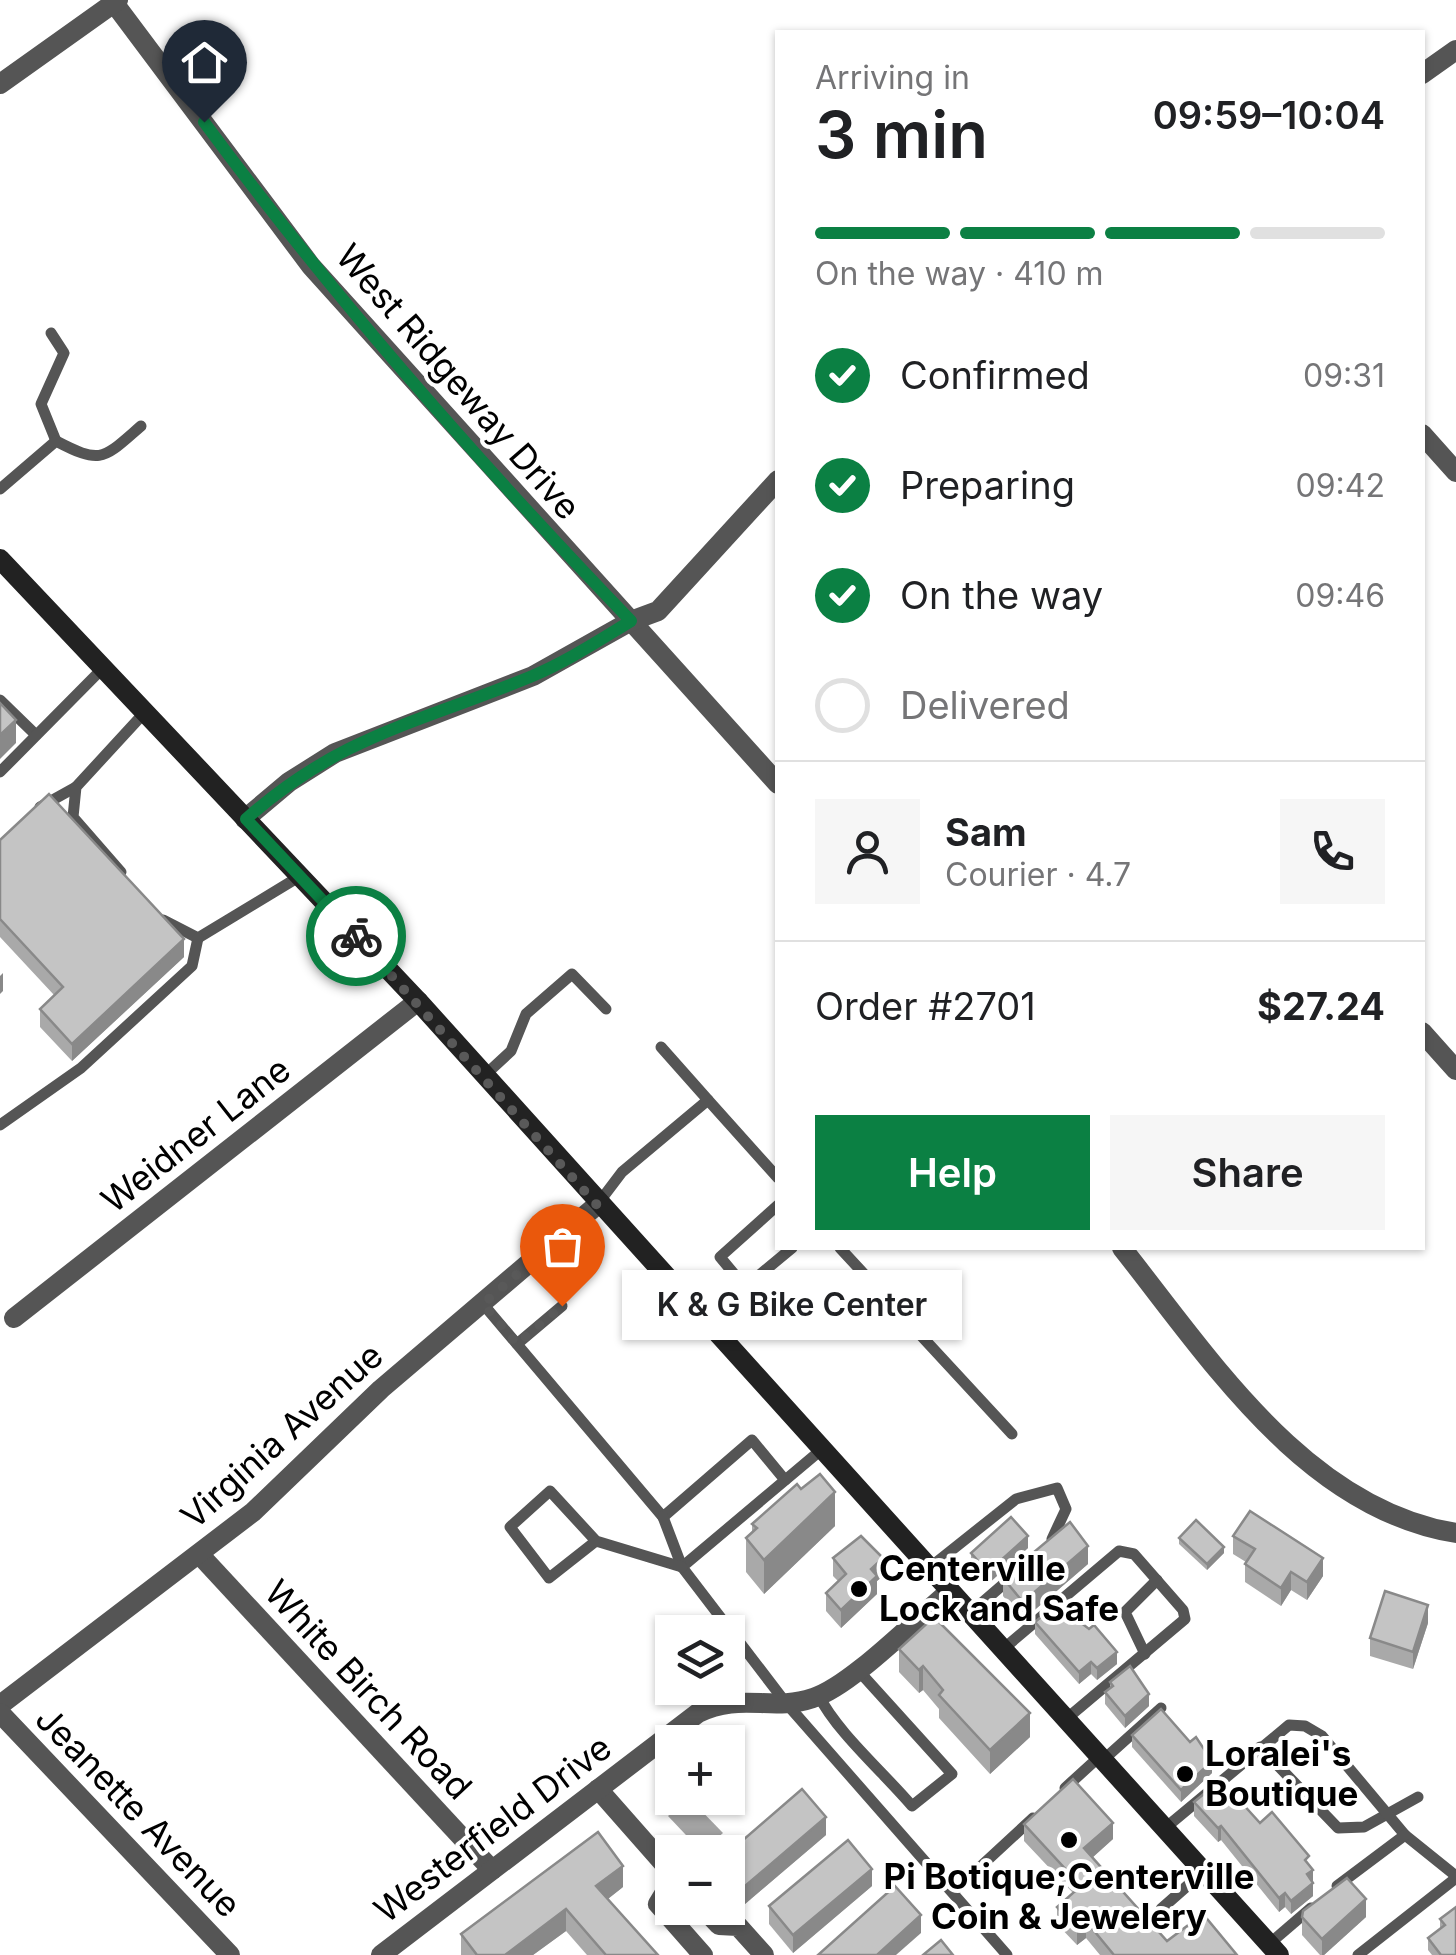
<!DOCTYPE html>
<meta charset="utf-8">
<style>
:root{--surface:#fff;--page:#f6f6f6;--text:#202124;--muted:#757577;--line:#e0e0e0;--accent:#0b8043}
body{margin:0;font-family:Inter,sans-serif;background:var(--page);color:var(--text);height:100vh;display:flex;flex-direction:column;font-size:38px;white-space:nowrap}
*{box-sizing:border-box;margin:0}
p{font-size:32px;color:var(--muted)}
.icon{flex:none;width:55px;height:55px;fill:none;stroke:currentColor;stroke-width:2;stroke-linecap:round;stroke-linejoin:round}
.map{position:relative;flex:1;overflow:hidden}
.sheet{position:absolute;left:775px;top:30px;width:650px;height:1220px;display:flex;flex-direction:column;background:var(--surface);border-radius:0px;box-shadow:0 2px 8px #0004}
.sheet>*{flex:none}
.fabs{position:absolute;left:655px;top:1615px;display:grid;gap:20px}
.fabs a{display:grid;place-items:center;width:90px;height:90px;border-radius:0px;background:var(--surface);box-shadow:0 2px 8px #0004;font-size:50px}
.pin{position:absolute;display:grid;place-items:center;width:85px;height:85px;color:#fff;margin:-102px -42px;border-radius:50% 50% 50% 0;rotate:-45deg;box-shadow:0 0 10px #0007}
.pin .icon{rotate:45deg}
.courier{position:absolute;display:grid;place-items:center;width:100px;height:100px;margin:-50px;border:8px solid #0b8043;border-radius:50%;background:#fff;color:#222;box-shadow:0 2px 12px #0007}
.bubble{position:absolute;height:70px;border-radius:0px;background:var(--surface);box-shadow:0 2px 8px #0004;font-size:32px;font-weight:600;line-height:70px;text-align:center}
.head em{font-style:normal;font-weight:600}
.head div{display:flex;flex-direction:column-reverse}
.head{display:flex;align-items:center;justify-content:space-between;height:170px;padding:0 40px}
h1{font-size:65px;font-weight:600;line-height:75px}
.bar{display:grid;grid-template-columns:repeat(4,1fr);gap:15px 10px;align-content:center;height:120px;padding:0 40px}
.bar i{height:12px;border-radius:8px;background:var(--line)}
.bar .active{background:var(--accent)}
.bar p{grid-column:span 4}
.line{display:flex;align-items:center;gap:25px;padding:0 40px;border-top:2px solid var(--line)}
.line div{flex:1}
.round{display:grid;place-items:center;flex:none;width:105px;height:105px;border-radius:0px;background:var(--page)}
ol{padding:0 40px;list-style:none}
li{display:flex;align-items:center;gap:30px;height:110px}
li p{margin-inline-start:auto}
li .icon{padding:10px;border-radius:50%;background:var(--accent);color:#fff;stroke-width:4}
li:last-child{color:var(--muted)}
li i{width:55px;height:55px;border:5px solid var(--line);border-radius:50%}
.cta{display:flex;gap:20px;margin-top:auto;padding:20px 40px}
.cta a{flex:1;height:115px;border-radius:0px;background:var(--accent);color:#fff;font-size:40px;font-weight:600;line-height:115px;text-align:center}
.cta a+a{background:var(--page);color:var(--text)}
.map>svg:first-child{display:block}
</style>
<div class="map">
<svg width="1456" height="1955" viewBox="0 0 1456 1955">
<rect width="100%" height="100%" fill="#fff"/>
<path fill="#a3a3a3" d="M 689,1798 L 723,1833 L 702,1852 L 668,1816 Z"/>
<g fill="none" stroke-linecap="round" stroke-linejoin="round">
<g stroke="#555" stroke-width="11">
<path d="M 51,333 L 64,353 L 41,404 L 56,441"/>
<path d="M 0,489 L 56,441 C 102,465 103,459 141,426"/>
<path d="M 0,700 L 36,735"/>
<path d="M 0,772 L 102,669"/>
<path d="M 40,807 L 76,787"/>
<path d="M 121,872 L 73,817 L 76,787 L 145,712"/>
<path d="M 163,920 L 198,938 L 297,878"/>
<path d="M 484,1076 L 511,1051 L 526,1014 L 572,974 L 606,1009"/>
<path d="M 708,1100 L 778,1178"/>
<path d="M 0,1125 L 81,1068 L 192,966 L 198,938"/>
<path d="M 597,1205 L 622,1172 L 708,1100 L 661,1047"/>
<path d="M 778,1205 L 720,1257 L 745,1287 L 792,1248"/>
<path d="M 840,1248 L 1012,1434"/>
<path d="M 483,1304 L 663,1517 L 752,1440 L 785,1480"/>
<path d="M 705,1322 L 745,1287"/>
<path d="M 517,1344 L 562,1306"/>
<path d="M 821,1450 L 682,1567 L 786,1703 L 1007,1955"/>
<path d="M 663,1517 L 682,1567"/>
<path d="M 596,1541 L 549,1578 L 510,1527 L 550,1491 L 596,1541 L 682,1567"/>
<path d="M 928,1569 L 1016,1499 L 1057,1488 L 1066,1509 L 1052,1539"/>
<path d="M 969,1614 L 1013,1576"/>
<path d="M 1002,1650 L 1119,1551 L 1134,1554 L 1183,1610 L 1185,1619 L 1065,1720"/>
<path d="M 1145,1654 L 1125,1612 L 1157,1580"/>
<path d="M 819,1696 C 836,1731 885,1774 912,1806 L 952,1774 L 857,1669"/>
<path d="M 1260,1747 L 1338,1828 L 1364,1827 L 1418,1797"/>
<path d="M 1102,1761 L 1161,1708"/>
<path d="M 1065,1788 L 1099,1757"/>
<path d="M 1164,1829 L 1289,1725 L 1305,1726 L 1322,1736 L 1405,1835 L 1456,1876"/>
<path d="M 1337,1886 L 1405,1835"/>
<path d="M 953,1892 L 1033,1818"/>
<path d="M 1161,1909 L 1203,1872"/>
<path d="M 1269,1944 L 1311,1908"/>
<path d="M 1358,1955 L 1456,1878"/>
</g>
<g stroke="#555" stroke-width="20">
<path d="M 114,3 L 311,266 L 778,784"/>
<path d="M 1422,74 L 1456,50"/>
<path d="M 0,84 L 118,0"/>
<path d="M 1422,434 L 1456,472"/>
<path d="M 245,819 L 289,782 L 335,753 L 533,676 L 631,621 L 658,611 L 778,480"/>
<path d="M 1422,1032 L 1456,1070"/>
<path d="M 1122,1248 C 1210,1359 1306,1509 1456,1533"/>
<path d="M 14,1318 L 418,1001"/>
<path d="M 199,1554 L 492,1870"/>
<path d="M 0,1705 L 253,1512 L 381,1389 L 597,1205"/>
<path d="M 0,1713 L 230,1955"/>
<path d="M 598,1789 L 672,1873"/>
<path d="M 672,1881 L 658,1904 L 703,1955"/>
<path d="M 703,1908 L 719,1925 L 738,1926 L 764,1955"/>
<path d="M 381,1955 L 698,1713 C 740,1692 772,1712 813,1698 C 851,1686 916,1619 949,1592"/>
</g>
<path stroke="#222" stroke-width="20" d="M 0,559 L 418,1001 L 1279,1955"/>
</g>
<g fill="#a9a9a9">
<path d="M 0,840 L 184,957 L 72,1061 L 40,1027 L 40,1009 L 54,995 L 0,937 Z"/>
<path d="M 752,1524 L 835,1526 L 764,1594 L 746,1572 L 746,1538 L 752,1532 Z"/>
<path d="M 1233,1536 L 1323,1576 L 1307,1600 L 1291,1590 L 1281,1606 L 1245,1582 L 1245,1564 L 1246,1562 L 1233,1554 Z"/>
<path d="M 1179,1538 L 1224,1553 L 1207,1570 L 1179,1544 Z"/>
<path d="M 1028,1548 L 988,1584 L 971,1565 L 971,1553 Z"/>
<path d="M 833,1558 L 883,1576 L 877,1581 L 877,1594 L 841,1628 L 826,1611 L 826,1593 L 838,1581 L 833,1576 Z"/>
<path d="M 1088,1564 L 1023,1620 L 1003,1596 L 1003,1578 Z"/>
<path d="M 1035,1622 L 1117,1664 L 1097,1680 L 1091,1674 L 1079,1684 L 1035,1634 Z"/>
<path d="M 1428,1623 L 1413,1669 L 1370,1656 L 1370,1638 Z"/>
<path d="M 899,1649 L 1030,1737 L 990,1774 L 939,1718 L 939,1709 L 923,1690 L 919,1693 L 899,1672 Z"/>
<path d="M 1110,1682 L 1149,1706 L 1125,1728 L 1105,1704 L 1105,1692 L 1110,1688 Z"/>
<path d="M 1132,1735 L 1212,1773 L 1181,1802 L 1132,1747 Z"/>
<path d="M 1194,1802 L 1260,1823 L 1313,1870 L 1313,1896 L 1291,1914 L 1285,1907 L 1279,1912 L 1221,1840 L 1218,1842 L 1194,1816 Z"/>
<path d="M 1024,1824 L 1113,1839 L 1092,1858 L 1167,1941 L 1237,1955 L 1100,1955 L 1086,1938 L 1077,1945 L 1057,1924 L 1057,1907 L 1073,1893 L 1024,1841 Z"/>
<path d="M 826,1835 L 738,1910 L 728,1898 L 728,1853 Z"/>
<path d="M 872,1886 L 793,1953 L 769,1924 L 769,1906 Z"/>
<path d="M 623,1887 L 608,1899 L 658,1955 L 587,1955 L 566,1931 L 533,1955 L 461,1955 L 461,1934 Z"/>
<path d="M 1456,1907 L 1456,1955 L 1432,1955 L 1428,1950 L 1428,1938 L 1440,1929 L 1440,1919 Z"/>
<path d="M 1302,1917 L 1366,1917 L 1324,1955 L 1320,1955 L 1302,1935 Z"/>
</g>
<g fill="#898989">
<path d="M 16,720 L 16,743 L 0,759 L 0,735 Z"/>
<path d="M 184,939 L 184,957 L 72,1061 L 72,1044 Z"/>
<path d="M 3,973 L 3,991 L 0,994 L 0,976 Z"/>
<path d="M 835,1492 L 835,1526 L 764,1594 L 764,1560 Z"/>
<path d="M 1028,1536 L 1028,1548 L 988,1584 L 988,1572 Z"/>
<path d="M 1088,1546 L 1088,1564 L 1023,1620 L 1023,1602 Z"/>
<path d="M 1224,1547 L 1224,1553 L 1207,1570 L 1207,1564 Z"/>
<path d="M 883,1558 L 883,1576 L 877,1581 L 877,1594 L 841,1628 L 841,1610 L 871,1569 Z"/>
<path d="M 1323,1558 L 1323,1576 L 1307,1600 L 1307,1582 Z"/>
<path d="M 1291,1572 L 1291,1590 L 1281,1606 L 1281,1588 Z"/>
<path d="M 1428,1605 L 1428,1623 L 1413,1669 L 1413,1652 Z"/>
<path d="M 1117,1652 L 1117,1664 L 1097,1680 L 1097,1668 Z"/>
<path d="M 1091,1662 L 1091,1674 L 1079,1684 L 1079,1672 Z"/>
<path d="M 923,1666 L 923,1690 L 919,1693 L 919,1670 Z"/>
<path d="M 1149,1694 L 1149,1706 L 1125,1728 L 1125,1716 Z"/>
<path d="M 1030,1713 L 1030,1737 L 990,1774 L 990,1750 Z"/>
<path d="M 1212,1761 L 1212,1773 L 1181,1802 L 1181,1790 Z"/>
<path d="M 826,1817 L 826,1835 L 738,1910 L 738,1892 Z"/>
<path d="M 1113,1823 L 1113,1839 L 1084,1865 L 1084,1848 Z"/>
<path d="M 1221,1826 L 1221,1840 L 1218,1842 L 1218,1828 Z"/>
<path d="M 623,1866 L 623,1887 L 596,1908 L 596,1886 Z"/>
<path d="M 872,1869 L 872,1886 L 793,1953 L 793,1935 Z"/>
<path d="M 1313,1870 L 1313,1896 L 1291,1914 L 1291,1901 L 1307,1874 Z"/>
<path d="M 1285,1893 L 1285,1907 L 1279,1912 L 1279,1898 Z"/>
<path d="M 1366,1899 L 1366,1917 L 1324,1955 L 1322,1955 L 1322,1939 Z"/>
<path d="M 566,1909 L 566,1931 L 533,1955 L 505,1955 Z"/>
<path d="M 921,1915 L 921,1933 L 896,1955 L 877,1955 Z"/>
<path d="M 1086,1921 L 1086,1938 L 1077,1945 L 1077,1929 Z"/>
</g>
<g fill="#c4c4c4" stroke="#898989" stroke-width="2.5">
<path d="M 0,703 L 16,720 L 0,735 Z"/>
<path d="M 49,794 L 184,939 L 72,1044 L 40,1009 L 63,987 L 0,919 L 0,840 Z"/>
<path d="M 820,1474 L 835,1492 L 764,1560 L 746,1538 L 757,1528 L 752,1524 L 797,1484 L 801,1489 Z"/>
<path d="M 1250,1511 L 1323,1558 L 1307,1582 L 1291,1572 L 1281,1588 L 1245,1564 L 1255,1549 L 1233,1536 Z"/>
<path d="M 1011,1517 L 1028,1536 L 988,1572 L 971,1553 Z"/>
<path d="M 1196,1520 L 1224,1547 L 1207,1564 L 1179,1538 Z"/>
<path d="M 1070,1522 L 1088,1546 L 1023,1602 L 1003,1578 Z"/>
<path d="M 861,1536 L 883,1558 L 871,1569 L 877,1576 L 841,1610 L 826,1593 L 846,1574 L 833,1558 Z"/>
<path d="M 1385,1591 L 1428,1605 L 1413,1652 L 1370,1638 Z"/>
<path d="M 1057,1604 L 1089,1629 L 1094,1625 L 1117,1652 L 1097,1668 L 1091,1662 L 1079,1672 L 1035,1622 Z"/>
<path d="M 934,1617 L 1030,1713 L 990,1750 L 939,1695 L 943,1690 L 923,1666 L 919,1670 L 899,1649 Z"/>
<path d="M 1130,1666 L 1149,1694 L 1125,1716 L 1105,1692 L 1113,1686 L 1110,1682 Z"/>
<path d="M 1161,1709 L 1190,1742 L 1196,1737 L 1212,1761 L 1181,1790 L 1132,1735 Z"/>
<path d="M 1073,1779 L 1113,1823 L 1084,1848 L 1167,1941 L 1203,1914 L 1237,1955 L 1114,1955 L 1086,1921 L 1077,1929 L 1057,1907 L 1081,1886 L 1024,1824 Z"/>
<path d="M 1221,1780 L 1260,1823 L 1272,1812 L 1309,1856 L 1305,1860 L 1313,1870 L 1307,1874 L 1313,1883 L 1291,1901 L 1285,1893 L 1279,1898 L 1221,1826 L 1218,1828 L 1194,1802 Z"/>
<path d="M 802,1789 L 826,1817 L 738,1892 L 728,1880 L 728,1853 Z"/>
<path d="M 598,1832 L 623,1866 L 596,1886 L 658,1955 L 606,1955 L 566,1909 L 505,1955 L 477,1955 L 461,1934 Z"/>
<path d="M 848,1840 L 872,1869 L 793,1935 L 769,1906 Z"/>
<path d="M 1347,1878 L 1366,1899 L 1322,1939 L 1302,1917 L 1303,1911 Z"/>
<path d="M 895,1886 L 921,1915 L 877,1955 L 818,1955 Z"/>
<path d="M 1456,1907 L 1456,1955 L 1441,1955 L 1428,1938 L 1445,1925 L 1440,1919 Z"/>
<path d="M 941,1940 L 953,1955 L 923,1955 Z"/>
</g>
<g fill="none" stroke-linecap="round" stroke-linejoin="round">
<path stroke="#595959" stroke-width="10" stroke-dasharray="0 18" d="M 356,936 L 597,1205 L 483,1304 L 517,1344 L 562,1306"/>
<path stroke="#0b8043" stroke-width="12" d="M 204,122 C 334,298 479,463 631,621 C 598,641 566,662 530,677 C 418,723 341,735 246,819 L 356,936"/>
</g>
<g fill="#000" stroke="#fff" stroke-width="4">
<circle cx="859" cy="1589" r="10"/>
<circle cx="1185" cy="1774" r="10"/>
<circle cx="1069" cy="1840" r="10"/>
</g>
<g text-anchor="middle" stroke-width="8" stroke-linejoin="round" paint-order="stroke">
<g font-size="35" fill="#000" stroke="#fff">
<text transform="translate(458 382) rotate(49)" y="12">West Ridgeway Drive</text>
<text transform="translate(196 1135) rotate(-38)" y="12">Weidner Lane</text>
<text transform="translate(282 1436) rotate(-42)" y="12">Virginia Avenue</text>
<text transform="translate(368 1690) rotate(47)" y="12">White Birch Road</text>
<text transform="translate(138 1812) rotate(46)" y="12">Jeanette Avenue</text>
<text transform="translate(493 1829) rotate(-37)" y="12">Westerfield Drive</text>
</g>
<g font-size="35" font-weight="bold" fill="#000" stroke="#fff" text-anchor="start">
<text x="879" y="1581">Centerville<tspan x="879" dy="40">Lock and Safe</tspan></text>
<text x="1205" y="1766">Loralei's<tspan x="1205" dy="40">Boutique</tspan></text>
<text x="1069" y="1889" text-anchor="middle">Pi Botique;Centerville<tspan x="1069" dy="40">Coin &amp; Jewelery</tspan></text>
</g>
</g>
</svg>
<div class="fabs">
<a><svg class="icon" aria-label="layers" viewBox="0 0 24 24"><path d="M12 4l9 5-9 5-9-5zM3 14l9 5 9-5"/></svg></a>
<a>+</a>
<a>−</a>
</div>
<div class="pin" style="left:562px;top:1306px;background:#ea580c"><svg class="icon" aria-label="bag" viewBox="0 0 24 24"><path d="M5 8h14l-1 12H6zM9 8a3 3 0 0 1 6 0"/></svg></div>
<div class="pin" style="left:204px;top:122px;background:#1f2937"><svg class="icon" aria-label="home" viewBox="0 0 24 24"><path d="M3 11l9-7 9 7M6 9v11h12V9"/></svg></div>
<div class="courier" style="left:356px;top:936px"><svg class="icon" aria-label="bike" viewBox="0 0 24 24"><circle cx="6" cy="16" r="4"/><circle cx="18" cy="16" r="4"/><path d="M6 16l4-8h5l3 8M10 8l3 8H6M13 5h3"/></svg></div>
<div class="bubble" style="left:622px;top:1270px;width:340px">K &amp; G Bike Center</div>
<section class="sheet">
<div class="head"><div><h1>3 min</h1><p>Arriving in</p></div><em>09:59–10:04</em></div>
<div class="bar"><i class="active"></i><i class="active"></i><i class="active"></i><i></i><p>On the way · 410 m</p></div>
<ol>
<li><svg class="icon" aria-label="check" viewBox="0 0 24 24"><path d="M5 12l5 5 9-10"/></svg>Confirmed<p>09:31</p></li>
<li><svg class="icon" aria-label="check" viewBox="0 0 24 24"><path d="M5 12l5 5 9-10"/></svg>Preparing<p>09:42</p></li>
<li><svg class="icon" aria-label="check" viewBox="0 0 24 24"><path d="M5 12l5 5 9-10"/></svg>On the way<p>09:46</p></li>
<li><i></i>Delivered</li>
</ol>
<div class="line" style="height:180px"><a class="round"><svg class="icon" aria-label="person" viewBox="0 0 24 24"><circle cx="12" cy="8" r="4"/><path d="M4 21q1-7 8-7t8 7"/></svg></a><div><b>Sam</b><p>Courier · 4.7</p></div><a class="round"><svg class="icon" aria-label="phone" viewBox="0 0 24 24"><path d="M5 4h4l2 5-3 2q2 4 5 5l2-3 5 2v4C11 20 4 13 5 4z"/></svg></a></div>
<div class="line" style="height:130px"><div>Order #2701</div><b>$27.24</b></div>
<div class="cta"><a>Help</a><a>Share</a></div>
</section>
</div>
